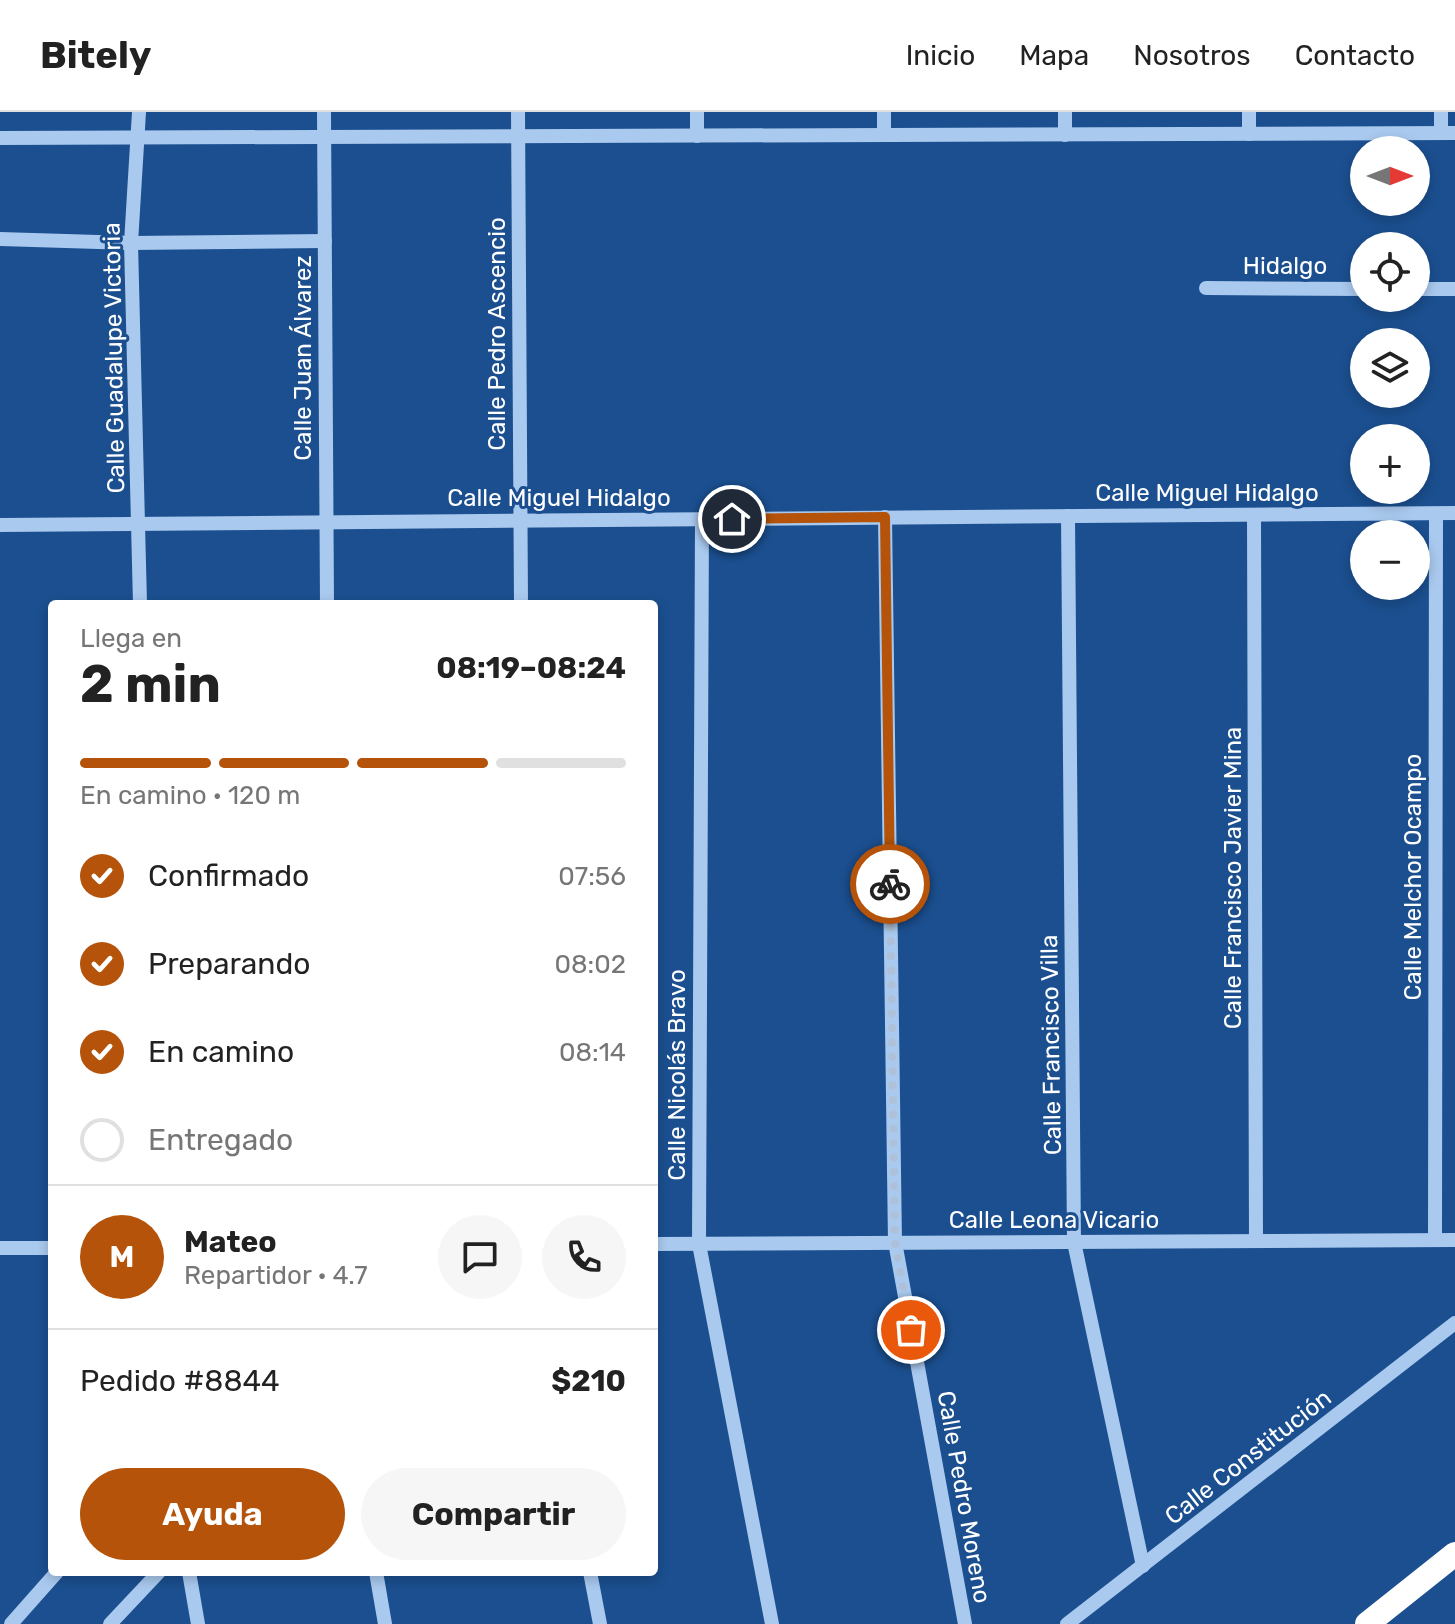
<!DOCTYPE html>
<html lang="es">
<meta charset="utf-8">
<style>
:root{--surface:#fff;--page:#f6f6f6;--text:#222;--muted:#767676;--line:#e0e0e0;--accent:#b45309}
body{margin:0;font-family:Rubik,sans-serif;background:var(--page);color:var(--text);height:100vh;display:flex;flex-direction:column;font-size:30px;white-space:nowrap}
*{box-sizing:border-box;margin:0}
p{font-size:26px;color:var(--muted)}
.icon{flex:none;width:44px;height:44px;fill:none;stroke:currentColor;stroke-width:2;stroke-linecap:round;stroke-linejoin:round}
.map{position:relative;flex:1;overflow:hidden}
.sheet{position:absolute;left:48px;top:488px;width:610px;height:976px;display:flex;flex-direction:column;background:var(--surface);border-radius:8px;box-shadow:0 4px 12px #0003}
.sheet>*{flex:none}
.needle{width:52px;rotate:90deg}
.controls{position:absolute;left:1350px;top:24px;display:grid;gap:16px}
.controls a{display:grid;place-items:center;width:80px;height:80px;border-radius:50%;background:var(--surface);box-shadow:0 4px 12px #0003;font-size:40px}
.pin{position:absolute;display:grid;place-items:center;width:68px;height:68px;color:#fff;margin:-34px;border:4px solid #fff;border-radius:50%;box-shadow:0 2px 8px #0007}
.courier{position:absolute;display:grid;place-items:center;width:80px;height:80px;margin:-40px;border:6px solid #b45309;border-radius:50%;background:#fff;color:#222;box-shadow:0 2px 10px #0007}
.summary em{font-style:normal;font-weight:700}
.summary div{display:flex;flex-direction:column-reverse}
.summary{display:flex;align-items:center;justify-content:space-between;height:136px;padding:0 32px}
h1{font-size:52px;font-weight:700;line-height:60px}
.bar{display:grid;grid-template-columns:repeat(4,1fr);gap:12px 8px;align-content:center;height:96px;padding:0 32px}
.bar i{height:10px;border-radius:6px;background:var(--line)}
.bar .selected{background:var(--accent)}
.bar p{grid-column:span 4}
.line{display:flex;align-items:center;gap:20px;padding:0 32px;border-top:2px solid var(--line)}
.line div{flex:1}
.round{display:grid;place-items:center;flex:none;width:84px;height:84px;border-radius:42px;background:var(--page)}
ol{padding:0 32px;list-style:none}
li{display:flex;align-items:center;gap:24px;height:88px}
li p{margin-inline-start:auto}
li .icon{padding:8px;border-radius:50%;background:var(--accent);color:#fff;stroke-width:4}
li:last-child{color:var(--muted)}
li i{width:44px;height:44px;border:4px solid var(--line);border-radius:50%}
.button{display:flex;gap:16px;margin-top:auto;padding:16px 32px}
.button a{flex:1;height:92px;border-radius:48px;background:var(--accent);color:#fff;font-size:32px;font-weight:700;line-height:92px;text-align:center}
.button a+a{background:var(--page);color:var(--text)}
header{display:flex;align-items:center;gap:48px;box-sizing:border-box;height:112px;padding:0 40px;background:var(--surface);border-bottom:2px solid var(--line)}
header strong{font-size:38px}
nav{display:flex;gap:44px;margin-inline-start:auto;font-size:28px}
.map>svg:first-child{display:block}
</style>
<header>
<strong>Bitely</strong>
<nav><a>Inicio</a><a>Mapa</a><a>Nosotros</a><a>Contacto</a></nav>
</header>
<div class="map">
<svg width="1455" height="1512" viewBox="0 0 1455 1512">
<rect width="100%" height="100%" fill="#1b4f8f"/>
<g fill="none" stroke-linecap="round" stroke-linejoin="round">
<g stroke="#a9c9ee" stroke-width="14">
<path d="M 139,0 L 131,131 L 140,492"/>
<path d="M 324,0 L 327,492"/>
<path d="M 518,0 L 521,492"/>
<path d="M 697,0 L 697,24"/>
<path d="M 884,0 L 884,23"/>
<path d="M 1065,0 L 1065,23"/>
<path d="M 1441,0 L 1441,21"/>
<path d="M 1249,22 L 1249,0"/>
<path d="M 0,26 L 1455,21"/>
<path d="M 0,127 L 131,131 L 325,129"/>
<path d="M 1206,176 L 1364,177"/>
<path d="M 1416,177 L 1455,177"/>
<path d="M 1254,403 L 1256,1129"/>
<path d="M 1068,404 L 1074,1130 L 1143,1454"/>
<path d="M 885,405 L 895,1130 L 965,1512"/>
<path d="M 702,408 L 699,1132 L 772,1512"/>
<path d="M 0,413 L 1455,401"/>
<path d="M 1435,1128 L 1436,402"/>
<path d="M 654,1132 L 1455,1128"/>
<path d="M 0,1136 L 52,1136"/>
<path d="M 189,1460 L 198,1512"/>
<path d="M 376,1460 L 385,1512"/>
<path d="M 590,1460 L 600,1512"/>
<path d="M 11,1512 L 57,1460"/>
<path d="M 110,1512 L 159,1460"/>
<path d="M 1067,1512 L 1455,1211"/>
</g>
<path stroke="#fff" stroke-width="24" d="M 1367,1512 L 1455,1442"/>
</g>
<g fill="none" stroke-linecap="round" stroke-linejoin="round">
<path stroke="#afc1d8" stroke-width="8" stroke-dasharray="0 14.4" d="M 890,772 L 895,1130 L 911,1218"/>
<path stroke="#b45309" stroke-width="10" d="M 732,407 L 885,405 L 890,772"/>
</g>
<g text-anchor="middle" stroke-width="6" stroke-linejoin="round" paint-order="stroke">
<g font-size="24" fill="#fff" stroke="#1b4f8f">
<text x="1285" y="162">Hidalgo</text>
<text transform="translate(497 222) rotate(-90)" y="8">Calle Pedro Ascencio</text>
<text transform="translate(114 246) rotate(-91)" y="8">Calle Guadalupe Victoria</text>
<text transform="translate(303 246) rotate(-90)" y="8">Calle Juan Álvarez</text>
<text x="1207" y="389">Calle Miguel Hidalgo</text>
<text x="559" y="394">Calle Miguel Hidalgo</text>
<text transform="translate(1413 765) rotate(-90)" y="8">Calle Melchor Ocampo</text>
<text transform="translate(1233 766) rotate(-90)" y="8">Calle Francisco Javier Mina</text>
<text transform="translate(1051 933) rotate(-91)" y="8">Calle Francisco Villa</text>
<text transform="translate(677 963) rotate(-90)" y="8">Calle Nicolás Bravo</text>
<text x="1054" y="1116">Calle Leona Vicario</text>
<text transform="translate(1248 1345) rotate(-38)" y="8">Calle Constitución</text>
<text transform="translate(964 1385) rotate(80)" y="8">Calle Pedro Moreno</text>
</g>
</g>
</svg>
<div class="controls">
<a><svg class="needle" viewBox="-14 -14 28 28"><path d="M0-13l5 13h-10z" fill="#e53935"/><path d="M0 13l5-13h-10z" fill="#767676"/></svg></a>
<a><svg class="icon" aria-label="locate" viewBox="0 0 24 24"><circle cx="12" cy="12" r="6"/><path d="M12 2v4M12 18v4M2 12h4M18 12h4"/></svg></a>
<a><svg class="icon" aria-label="layers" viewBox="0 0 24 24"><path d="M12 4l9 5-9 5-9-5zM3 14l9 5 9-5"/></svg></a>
<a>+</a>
<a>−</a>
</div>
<div class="pin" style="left:911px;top:1218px;background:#ea580c"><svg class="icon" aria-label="bag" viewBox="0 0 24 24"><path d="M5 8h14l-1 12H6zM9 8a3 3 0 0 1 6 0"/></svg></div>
<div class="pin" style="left:732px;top:407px;background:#1f2937"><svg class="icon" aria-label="home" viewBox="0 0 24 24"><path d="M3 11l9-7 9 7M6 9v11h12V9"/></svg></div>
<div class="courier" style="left:890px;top:772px"><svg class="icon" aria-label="bike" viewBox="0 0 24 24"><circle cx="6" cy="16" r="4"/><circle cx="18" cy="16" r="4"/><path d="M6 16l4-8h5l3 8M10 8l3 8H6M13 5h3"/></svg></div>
<section class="sheet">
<div class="summary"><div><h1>2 min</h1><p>Llega en</p></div><em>08:19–08:24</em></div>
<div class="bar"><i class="selected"></i><i class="selected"></i><i class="selected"></i><i></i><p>En camino · 120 m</p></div>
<ol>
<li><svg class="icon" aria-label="check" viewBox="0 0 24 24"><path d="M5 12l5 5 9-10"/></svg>Confirmado<p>07:56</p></li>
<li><svg class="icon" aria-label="check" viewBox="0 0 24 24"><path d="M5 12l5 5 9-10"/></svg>Preparando<p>08:02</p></li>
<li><svg class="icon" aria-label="check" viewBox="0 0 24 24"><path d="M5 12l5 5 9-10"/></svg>En camino<p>08:14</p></li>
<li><i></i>Entregado</li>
</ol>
<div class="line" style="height:144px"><b class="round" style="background:var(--accent);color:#fff">M</b><div><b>Mateo</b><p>Repartidor · 4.7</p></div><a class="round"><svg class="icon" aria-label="chat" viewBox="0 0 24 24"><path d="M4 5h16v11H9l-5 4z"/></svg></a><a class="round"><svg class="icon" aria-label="phone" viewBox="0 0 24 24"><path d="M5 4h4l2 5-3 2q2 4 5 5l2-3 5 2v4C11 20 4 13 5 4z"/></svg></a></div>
<div class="line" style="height:104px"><div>Pedido #8844</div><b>$210</b></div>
<div class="button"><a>Ayuda</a><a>Compartir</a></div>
</section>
</div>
